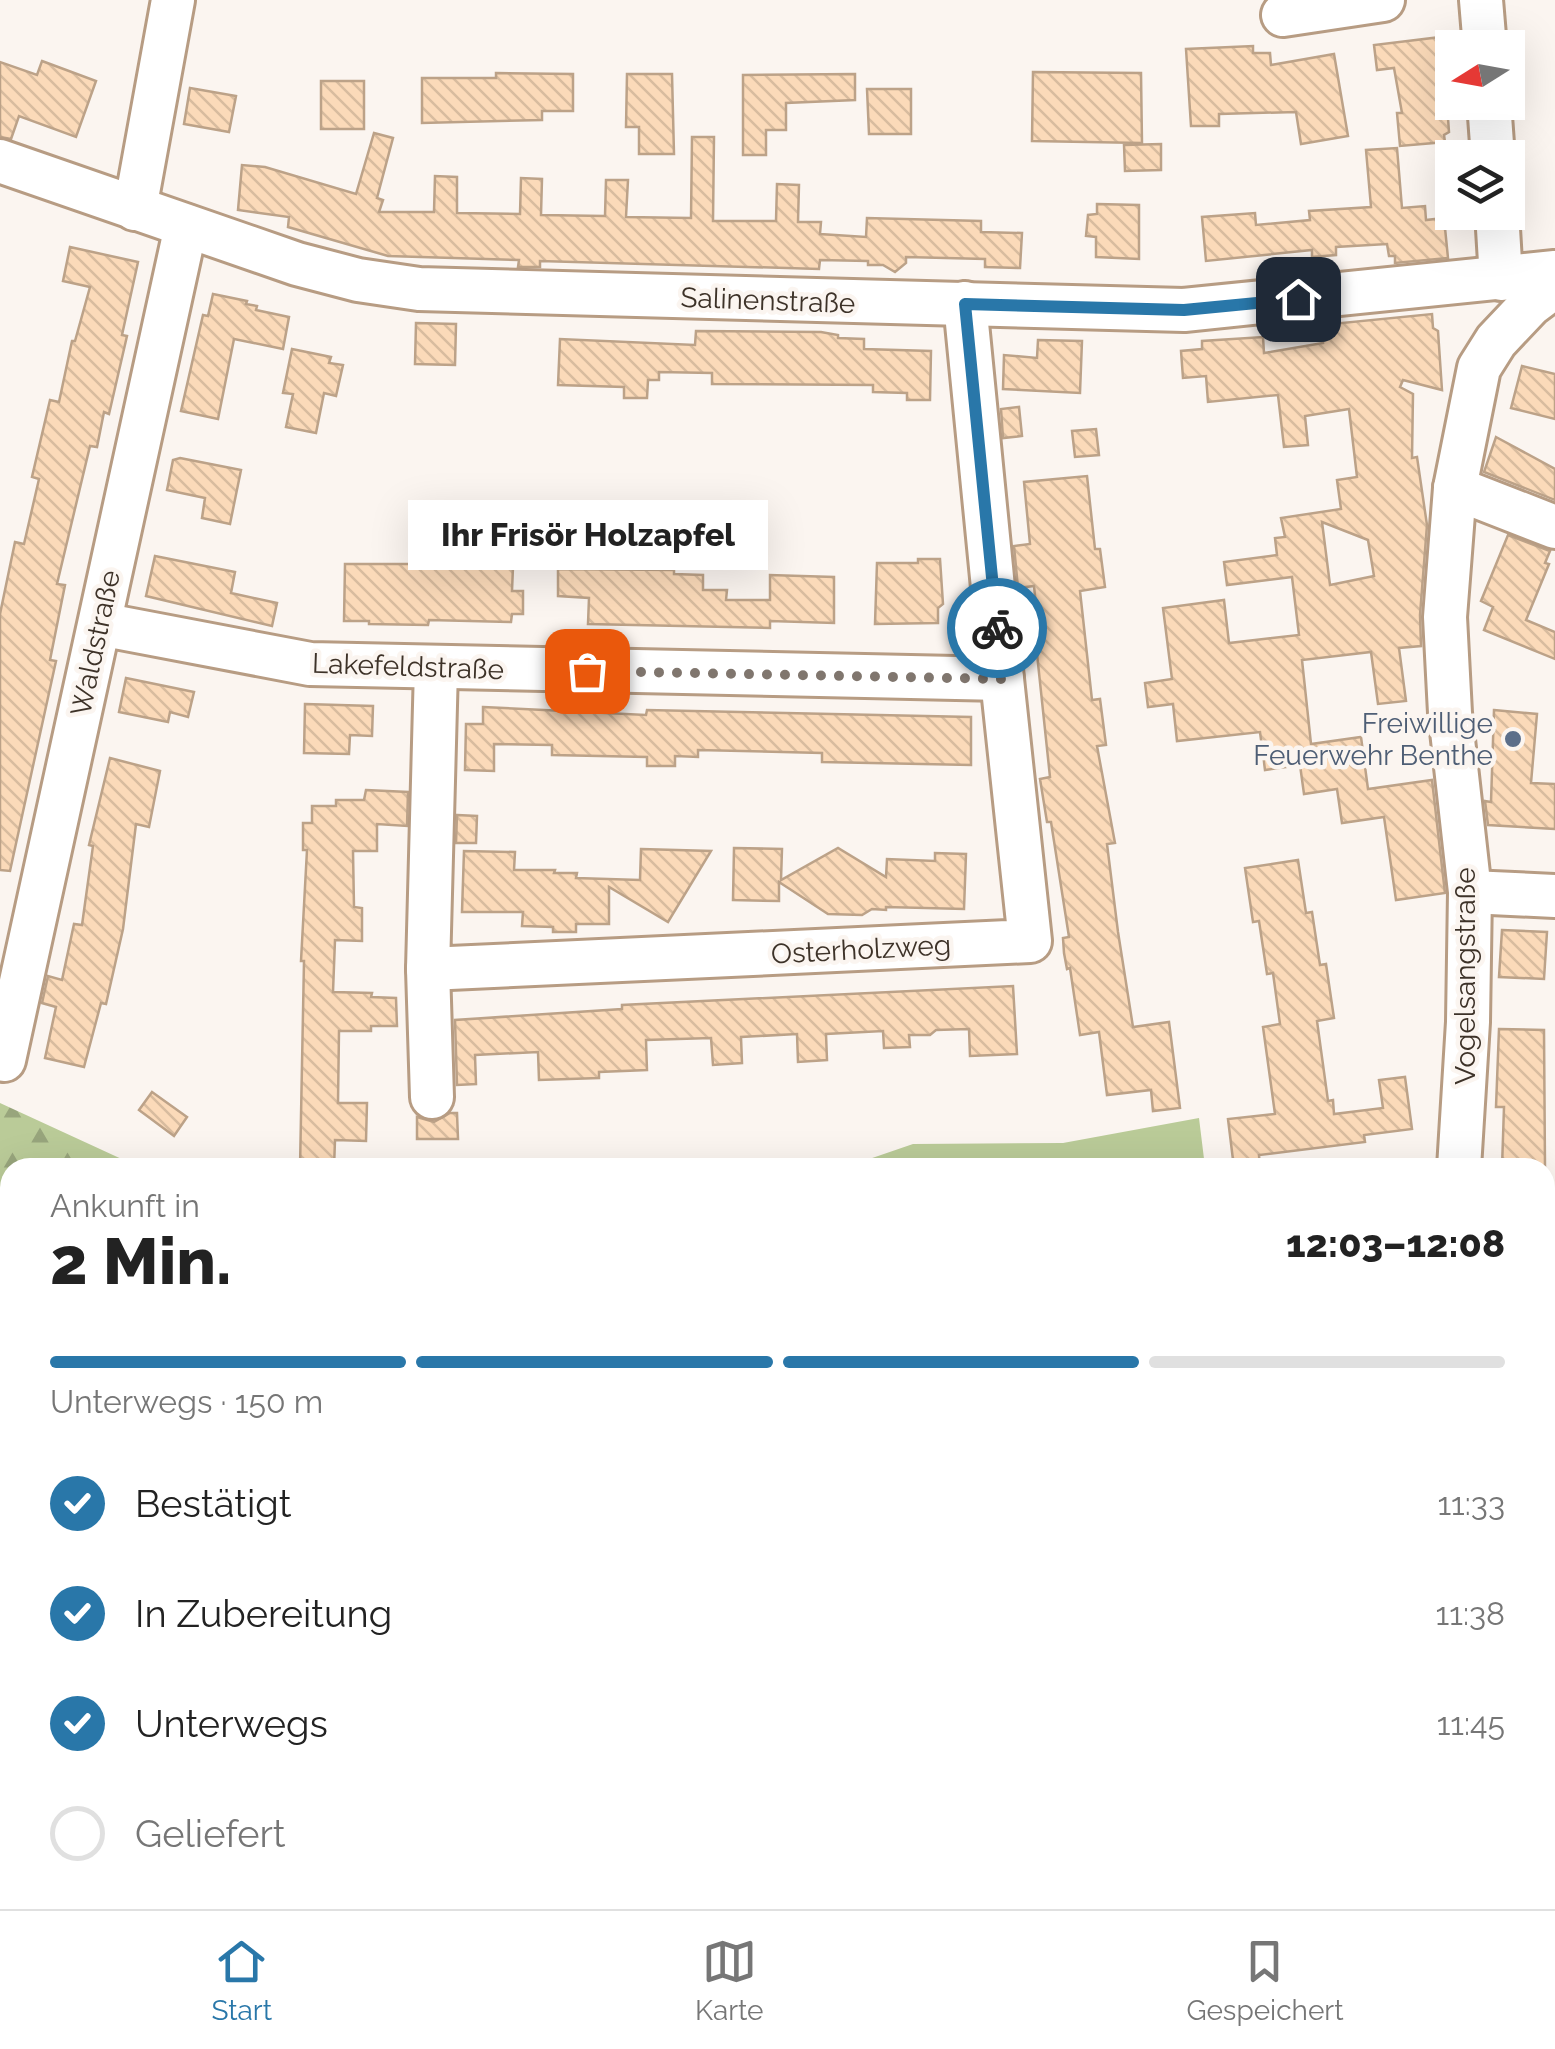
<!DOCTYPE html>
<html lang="de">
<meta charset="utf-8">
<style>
:root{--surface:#fff;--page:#f6f6f6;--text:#222;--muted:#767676;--line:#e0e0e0;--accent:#2977a9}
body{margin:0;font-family:Raleway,sans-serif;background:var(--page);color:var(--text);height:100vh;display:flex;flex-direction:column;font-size:38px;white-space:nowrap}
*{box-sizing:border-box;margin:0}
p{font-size:32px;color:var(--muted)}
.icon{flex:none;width:55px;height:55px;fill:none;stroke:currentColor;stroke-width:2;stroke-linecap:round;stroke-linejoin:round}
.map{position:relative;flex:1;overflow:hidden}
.side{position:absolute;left:0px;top:1158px;width:1555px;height:752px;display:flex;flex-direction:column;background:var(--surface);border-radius:30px 30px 0 0;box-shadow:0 10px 40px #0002}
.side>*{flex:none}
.needle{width:65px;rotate:259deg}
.buttons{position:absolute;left:1435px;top:30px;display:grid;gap:20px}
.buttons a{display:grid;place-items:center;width:90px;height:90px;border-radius:0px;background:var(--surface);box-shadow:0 10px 40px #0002;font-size:50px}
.pin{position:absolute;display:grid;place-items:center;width:85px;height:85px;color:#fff;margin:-42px;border-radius:20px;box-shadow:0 5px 15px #0006}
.courier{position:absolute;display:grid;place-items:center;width:100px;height:100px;margin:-50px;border:8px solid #2977a9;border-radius:50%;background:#fff;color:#222;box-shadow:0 2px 12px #0007}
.bubble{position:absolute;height:70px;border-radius:0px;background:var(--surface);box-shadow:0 10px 40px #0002;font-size:32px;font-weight:800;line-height:70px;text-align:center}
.overview em{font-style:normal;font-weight:800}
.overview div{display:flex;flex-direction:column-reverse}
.overview{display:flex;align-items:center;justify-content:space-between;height:170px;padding:0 50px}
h1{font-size:65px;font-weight:800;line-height:75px}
.bar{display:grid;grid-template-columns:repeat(4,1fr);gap:15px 10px;align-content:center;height:120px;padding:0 50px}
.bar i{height:12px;border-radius:8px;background:var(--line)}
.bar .current{background:var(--accent)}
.bar p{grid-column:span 4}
ol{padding:0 50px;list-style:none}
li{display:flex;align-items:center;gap:30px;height:110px}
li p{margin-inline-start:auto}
li .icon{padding:10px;border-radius:50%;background:var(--accent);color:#fff;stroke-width:4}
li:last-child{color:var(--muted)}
li i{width:55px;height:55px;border:5px solid var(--line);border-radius:50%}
.tab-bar{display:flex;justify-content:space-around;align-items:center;height:140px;border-top:2px solid var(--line);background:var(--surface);font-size:28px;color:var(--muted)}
.tab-bar a{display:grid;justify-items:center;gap:5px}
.tab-bar .current{color:var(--accent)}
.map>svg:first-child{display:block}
</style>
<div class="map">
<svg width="1555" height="1909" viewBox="0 0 1555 1909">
<defs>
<pattern id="forest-firs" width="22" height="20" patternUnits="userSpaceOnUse" patternTransform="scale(2.5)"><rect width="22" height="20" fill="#bacb98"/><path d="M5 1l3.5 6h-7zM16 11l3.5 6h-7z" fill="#98a57c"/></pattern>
<pattern id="building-back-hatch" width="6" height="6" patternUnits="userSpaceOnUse" patternTransform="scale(2.5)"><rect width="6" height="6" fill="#fbdab9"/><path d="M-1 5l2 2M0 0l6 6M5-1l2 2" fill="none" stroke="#d8bc9f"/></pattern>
</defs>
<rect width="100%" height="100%" fill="#fbf5f0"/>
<path fill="#bacb98" d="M 1199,1118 L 1205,1167 L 846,1167 L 913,1144 L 1063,1143 Z"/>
<path fill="url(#forest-firs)" d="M 0,1103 L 139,1167 L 10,1168 L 10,1900 L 1506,1900 L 1514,1909 L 0,1909 Z"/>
<g fill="url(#building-back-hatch)" stroke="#bca288" stroke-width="2.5" fill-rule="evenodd">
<path d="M 1441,37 L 1447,75 L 1441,76 L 1443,116 L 1448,118 L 1449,132 L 1444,135 L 1445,142 L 1400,146 L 1397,113 L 1402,113 L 1394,68 L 1377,70 L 1374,45 Z"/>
<path d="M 1253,46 L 1253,53 L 1270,53 L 1271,65 L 1334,54 L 1348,136 L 1301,144 L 1296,112 L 1219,114 L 1219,126 L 1191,126 L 1186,49 Z"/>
<path d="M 42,61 L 96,81 L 76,137 L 19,116 L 11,139 L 0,137 L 0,62 L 37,75 Z"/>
<path d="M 1033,72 L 1141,73 L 1142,143 L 1032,141 Z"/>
<path d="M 496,73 L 573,74 L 573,111 L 542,111 L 542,120 L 422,123 L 422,78 L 496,78 Z"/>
<path d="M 627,74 L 672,74 L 674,154 L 639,154 L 639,127 L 626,127 Z"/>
<path d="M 855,74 L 855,100 L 786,103 L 786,130 L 766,130 L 766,155 L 743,155 L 743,75 Z"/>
<rect x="321" y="81" width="43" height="48"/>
<path d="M 190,88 L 236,96 L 229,132 L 184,124 Z"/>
<path d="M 867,89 L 911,89 L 911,134 L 869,134 Z"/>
<path d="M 374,133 L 393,138 L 377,198 L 383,200 L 379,212 L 434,212 L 435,176 L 457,177 L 457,213 L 520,214 L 521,178 L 542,179 L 541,215 L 605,216 L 606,180 L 628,180 L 626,217 L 691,218 L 692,137 L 714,137 L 713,221 L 776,221 L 777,184 L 799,185 L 798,222 L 821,222 L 820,234 L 866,237 L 867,218 L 981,221 L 981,232 L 1022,233 L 1020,268 L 985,267 L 985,259 L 906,257 L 906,263 L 895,272 L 883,265 L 868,265 L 868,261 L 820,260 L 819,269 L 540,261 L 540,267 L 518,267 L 519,260 L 388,256 L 288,227 L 289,217 L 238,210 L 242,165 L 265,167 L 356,194 Z"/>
<path d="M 1161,144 L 1161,170 L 1125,171 L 1124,145 Z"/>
<path d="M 1397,148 L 1402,208 L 1425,206 L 1426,220 L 1444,218 L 1448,258 L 1395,263 L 1395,256 L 1389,256 L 1387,244 L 1336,247 L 1336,255 L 1312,257 L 1312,250 L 1206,261 L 1202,217 L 1255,213 L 1256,225 L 1310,220 L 1309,211 L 1371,207 L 1366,150 Z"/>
<path d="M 1097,204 L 1139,205 L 1139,259 L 1096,257 L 1096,237 L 1086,236 L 1088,215 L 1097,214 Z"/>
<path d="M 70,247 L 138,262 L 122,335 L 127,336 L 109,414 L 104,412 L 97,447 L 90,446 L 57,584 L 65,585 L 50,660 L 56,661 L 10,871 L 0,870 L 0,614 L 15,542 L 24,544 L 39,479 L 32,477 L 50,400 L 59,402 L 72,341 L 75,341 L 90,287 L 63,281 Z"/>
<path d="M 213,294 L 247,301 L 246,304 L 257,306 L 256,310 L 289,317 L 283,349 L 234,339 L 218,419 L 181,411 L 203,315 L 208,316 Z"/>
<path d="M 1432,314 L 1433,328 L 1438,331 L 1442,390 L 1403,380 L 1400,387 L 1413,394 L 1412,458 L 1417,457 L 1427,525 L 1420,615 L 1421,646 L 1399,648 L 1406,701 L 1378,704 L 1371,652 L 1302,660 L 1311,744 L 1361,737 L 1368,789 L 1432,780 L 1445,893 L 1396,900 L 1384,817 L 1342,823 L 1337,789 L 1304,794 L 1300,765 L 1265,770 L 1260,732 L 1177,741 L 1173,704 L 1148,707 L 1145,683 L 1172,679 L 1163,608 L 1224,600 L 1229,643 L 1299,635 L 1292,577 L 1227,585 L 1224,562 L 1277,555 L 1275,538 L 1285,537 L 1281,518 L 1341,509 L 1337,480 L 1357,477 L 1349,409 L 1305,416 L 1308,445 L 1284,447 L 1278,395 L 1208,402 L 1206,376 L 1183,378 L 1181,351 L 1202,349 L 1202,341 L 1263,337 L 1264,353 L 1323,343 L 1321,325 ZM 1322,522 L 1368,540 L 1374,576 L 1330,585 Z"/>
<path d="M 416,323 L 456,324 L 455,365 L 415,364 Z"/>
<path d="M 696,331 L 821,332 L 838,335 L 838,338 L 864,339 L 864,349 L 931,351 L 930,400 L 907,400 L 907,393 L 873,392 L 873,385 L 712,384 L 712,373 L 659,372 L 659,380 L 648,380 L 647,398 L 624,398 L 624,387 L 558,385 L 560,339 L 695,345 Z"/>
<path d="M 1038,340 L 1082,341 L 1080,393 L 1003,389 L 1004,355 L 1037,358 Z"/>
<path d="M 292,349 L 331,357 L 329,363 L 343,365 L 336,396 L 324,393 L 316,433 L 286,427 L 293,394 L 283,393 Z"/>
<path d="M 1522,366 L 1555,374 L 1555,419 L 1511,408 Z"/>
<path d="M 1019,407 L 1022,436 L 1003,438 L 1001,409 Z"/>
<path d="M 1096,429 L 1099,455 L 1075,457 L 1072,431 Z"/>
<path d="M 1496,437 L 1555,469 L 1555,500 L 1484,472 Z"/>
<path d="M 180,458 L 241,470 L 230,524 L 202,518 L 205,498 L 167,490 L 173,460 Z"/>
<path d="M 1087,476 L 1095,549 L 1100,549 L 1105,587 L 1080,591 L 1092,700 L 1100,699 L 1106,745 L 1097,746 L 1115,843 L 1107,844 L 1118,932 L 1133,1027 L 1169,1022 L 1180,1108 L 1153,1111 L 1151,1090 L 1107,1095 L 1099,1032 L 1080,1035 L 1070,968 L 1067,969 L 1064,953 L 1063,938 L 1069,937 L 1051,822 L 1047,822 L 1040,779 L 1050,777 L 1035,635 L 1039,634 L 1034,586 L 1018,588 L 1014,546 L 1030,544 L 1024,482 Z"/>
<path d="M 1508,535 L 1550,551 L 1545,563 L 1549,564 L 1526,620 L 1555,632 L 1555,659 L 1484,630 L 1493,607 L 1481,601 Z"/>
<path d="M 448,545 L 475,545 L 475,566 L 513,567 L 512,591 L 523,591 L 523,614 L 512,614 L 511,622 L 429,620 L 428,625 L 369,624 L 369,621 L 344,621 L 345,564 L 448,564 Z"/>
<path d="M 155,556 L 235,572 L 231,593 L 277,603 L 272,626 L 146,596 Z"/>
<path d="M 918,559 L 940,559 L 943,604 L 938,608 L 938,623 L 875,624 L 877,563 L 918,563 Z"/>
<path d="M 558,569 L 674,570 L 674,574 L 703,575 L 703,590 L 727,590 L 726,600 L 770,600 L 770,575 L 834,577 L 834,623 L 770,621 L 770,628 L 588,624 L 589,598 L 558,596 Z"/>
<path d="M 126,678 L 194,692 L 188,717 L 170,712 L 168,722 L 119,712 Z"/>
<path d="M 305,704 L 373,706 L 372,736 L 350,735 L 349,754 L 304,753 Z"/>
<path d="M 483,707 L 646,715 L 647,710 L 971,717 L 971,765 L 822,762 L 822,753 L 698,750 L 698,757 L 675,756 L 675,766 L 647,766 L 647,757 L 552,755 L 552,745 L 494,744 L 494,771 L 465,770 L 466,724 L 483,724 Z"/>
<path d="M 1494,710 L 1537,714 L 1531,783 L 1555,784 L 1555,829 L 1488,825 L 1485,801 L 1491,802 Z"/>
<path d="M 110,758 L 160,771 L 149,827 L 136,824 L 123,929 L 106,1004 L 101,1003 L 84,1067 L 45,1058 L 56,1007 L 42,1003 L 48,976 L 62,980 L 74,924 L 82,925 L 93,846 L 89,845 Z"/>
<path d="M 366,790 L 408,792 L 407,826 L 377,824 L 377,851 L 353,851 L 354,907 L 362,908 L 362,941 L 335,940 L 333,992 L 372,993 L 371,997 L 396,998 L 397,1026 L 371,1026 L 371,1031 L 339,1031 L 338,1103 L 367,1103 L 366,1141 L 335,1140 L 334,1168 L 300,1168 L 304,961 L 301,961 L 307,850 L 303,850 L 303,823 L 312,823 L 312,806 L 336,806 L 336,800 L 364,800 Z"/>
<path d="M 457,815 L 477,816 L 476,843 L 456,843 Z"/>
<path d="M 734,848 L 782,849 L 781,880 L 838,848 L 886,877 L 887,859 L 935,861 L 935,853 L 966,854 L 964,909 L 886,907 L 886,910 L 872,909 L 862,915 L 828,914 L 779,882 L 779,901 L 733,900 Z"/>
<path d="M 641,849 L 711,851 L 668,922 L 609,887 L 609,924 L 576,924 L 576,932 L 553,932 L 553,927 L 522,926 L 523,912 L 462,912 L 464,851 L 515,852 L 514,870 L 555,870 L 554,873 L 577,873 L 576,878 L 640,880 Z"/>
<path d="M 1298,860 L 1306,913 L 1312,912 L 1320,965 L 1326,964 L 1334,1018 L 1317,1021 L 1328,1101 L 1333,1100 L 1334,1114 L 1383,1108 L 1379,1080 L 1405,1077 L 1412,1129 L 1364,1135 L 1365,1142 L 1259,1155 L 1260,1168 L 1234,1168 L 1228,1119 L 1275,1114 L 1263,1027 L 1280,1024 L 1273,973 L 1267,974 L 1259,921 L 1253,922 L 1245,868 Z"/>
<path d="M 1502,930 L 1547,932 L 1544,979 L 1499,977 Z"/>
<path d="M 1013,986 L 1017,1054 L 970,1056 L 969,1029 L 936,1030 L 930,1035 L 909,1035 L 910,1047 L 884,1048 L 883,1031 L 826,1034 L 827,1060 L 798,1062 L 797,1034 L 741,1037 L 742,1063 L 713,1065 L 711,1038 L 646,1040 L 647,1070 L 599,1072 L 599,1078 L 539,1080 L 538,1052 L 475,1055 L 476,1084 L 457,1085 L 455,1020 L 622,1009 L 622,1005 Z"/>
<path d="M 1499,1029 L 1544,1030 L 1545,1168 L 1502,1168 L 1504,1107 L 1496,1107 Z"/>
<path d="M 152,1092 L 187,1117 L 174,1136 L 139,1110 Z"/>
<path d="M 450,1113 L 457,1113 L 458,1139 L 417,1139 L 417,1117 L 434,1122 Z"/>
</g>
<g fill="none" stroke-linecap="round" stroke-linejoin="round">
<defs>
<g id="minor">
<path d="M 1481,0 L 1485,48"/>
<path d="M 1283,15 L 1383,0"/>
<path d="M 1489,102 L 1493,158"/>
<path d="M 0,161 L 297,264 L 358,280 L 419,289 L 1184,310 L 1555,272"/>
<path d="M 135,209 L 173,0"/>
<path d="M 1497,212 L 1501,279"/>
<path d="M 1455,488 L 1555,527"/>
<path d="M 100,624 L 310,664 L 1002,679 L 965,303"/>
<path d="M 436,668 L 428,969 L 1030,941 L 1002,679"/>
<path d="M 1470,892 L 1555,896"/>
<path d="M 428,969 L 432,1097"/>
<path d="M 4,1060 L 186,226"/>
<path d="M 1459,1168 L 1468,1022 L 1470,892 L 1450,713 L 1445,617 L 1455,488 L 1479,368 L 1496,341 L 1530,305 L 1555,286"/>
<path d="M 1545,1287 L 1555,1288"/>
</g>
</defs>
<use href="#minor" stroke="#b79c83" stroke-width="48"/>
<use href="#minor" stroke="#fff" stroke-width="42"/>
</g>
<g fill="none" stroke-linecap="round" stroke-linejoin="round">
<path stroke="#80766e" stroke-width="10" stroke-dasharray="0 18" d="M 587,671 L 1002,679 L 997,628"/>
<path stroke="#2977a9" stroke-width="12" d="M 997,628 L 965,304 L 1184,310 L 1298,299"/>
</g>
<circle fill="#5c6f8a" stroke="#fbf5f0" stroke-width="4" cx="1513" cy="739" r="10"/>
<g text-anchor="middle" stroke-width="9" stroke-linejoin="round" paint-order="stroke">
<g font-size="28" fill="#3d3228" stroke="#fbf5f0">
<text transform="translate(768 300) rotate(2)" y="10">Salinenstraße</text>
<text transform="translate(95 643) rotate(-78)" y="10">Waldstraße</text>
<text transform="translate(408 666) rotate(2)" y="10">Lakefeldstraße</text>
<text transform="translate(861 949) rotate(-3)" y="10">Osterholzweg</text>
<text transform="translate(1465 976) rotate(-90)" y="10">Vogelsangstraße</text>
</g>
<g font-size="28" fill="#4e5e75" stroke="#fbf5f0" text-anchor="end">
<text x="1493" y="733">Freiwillige<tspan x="1493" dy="32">Feuerwehr Benthe</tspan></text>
</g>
</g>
</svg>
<div class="buttons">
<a><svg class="needle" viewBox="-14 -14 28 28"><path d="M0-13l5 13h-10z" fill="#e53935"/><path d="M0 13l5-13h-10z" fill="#767676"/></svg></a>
<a><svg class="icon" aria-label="layers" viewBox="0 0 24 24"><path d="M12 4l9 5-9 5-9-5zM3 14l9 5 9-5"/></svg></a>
</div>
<div class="pin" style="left:587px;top:671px;background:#ea580c"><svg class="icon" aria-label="bag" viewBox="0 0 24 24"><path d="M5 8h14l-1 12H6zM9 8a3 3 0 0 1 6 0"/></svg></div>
<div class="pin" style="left:1298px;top:299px;background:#1f2937"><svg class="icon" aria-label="home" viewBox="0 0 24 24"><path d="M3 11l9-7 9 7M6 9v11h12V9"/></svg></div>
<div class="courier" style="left:997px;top:628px"><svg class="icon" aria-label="bike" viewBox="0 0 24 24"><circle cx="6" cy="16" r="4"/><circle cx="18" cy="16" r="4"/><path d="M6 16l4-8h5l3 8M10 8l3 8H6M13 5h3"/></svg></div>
<div class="bubble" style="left:408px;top:500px;width:360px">Ihr Frisör Holzapfel</div>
<section class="side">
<div class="overview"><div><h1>2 Min.</h1><p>Ankunft in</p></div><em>12:03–12:08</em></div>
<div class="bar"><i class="current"></i><i class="current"></i><i class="current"></i><i></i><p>Unterwegs · 150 m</p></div>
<ol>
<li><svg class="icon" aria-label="check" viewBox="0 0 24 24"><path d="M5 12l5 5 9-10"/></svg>Bestätigt<p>11:33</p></li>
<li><svg class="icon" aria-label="check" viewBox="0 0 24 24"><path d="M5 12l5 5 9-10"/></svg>In Zubereitung<p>11:38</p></li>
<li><svg class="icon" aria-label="check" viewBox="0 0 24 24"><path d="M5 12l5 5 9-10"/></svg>Unterwegs<p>11:45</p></li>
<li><i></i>Geliefert</li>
</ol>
</section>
</div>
<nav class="tab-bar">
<a class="current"><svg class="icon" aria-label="home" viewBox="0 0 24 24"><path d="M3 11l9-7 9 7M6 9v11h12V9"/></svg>Start</a>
<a><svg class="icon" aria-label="map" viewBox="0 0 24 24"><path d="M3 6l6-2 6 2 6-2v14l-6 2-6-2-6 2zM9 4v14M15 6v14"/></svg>Karte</a>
<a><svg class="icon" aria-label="saved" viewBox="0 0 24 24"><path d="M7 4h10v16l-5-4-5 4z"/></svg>Gespeichert</a>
</nav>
